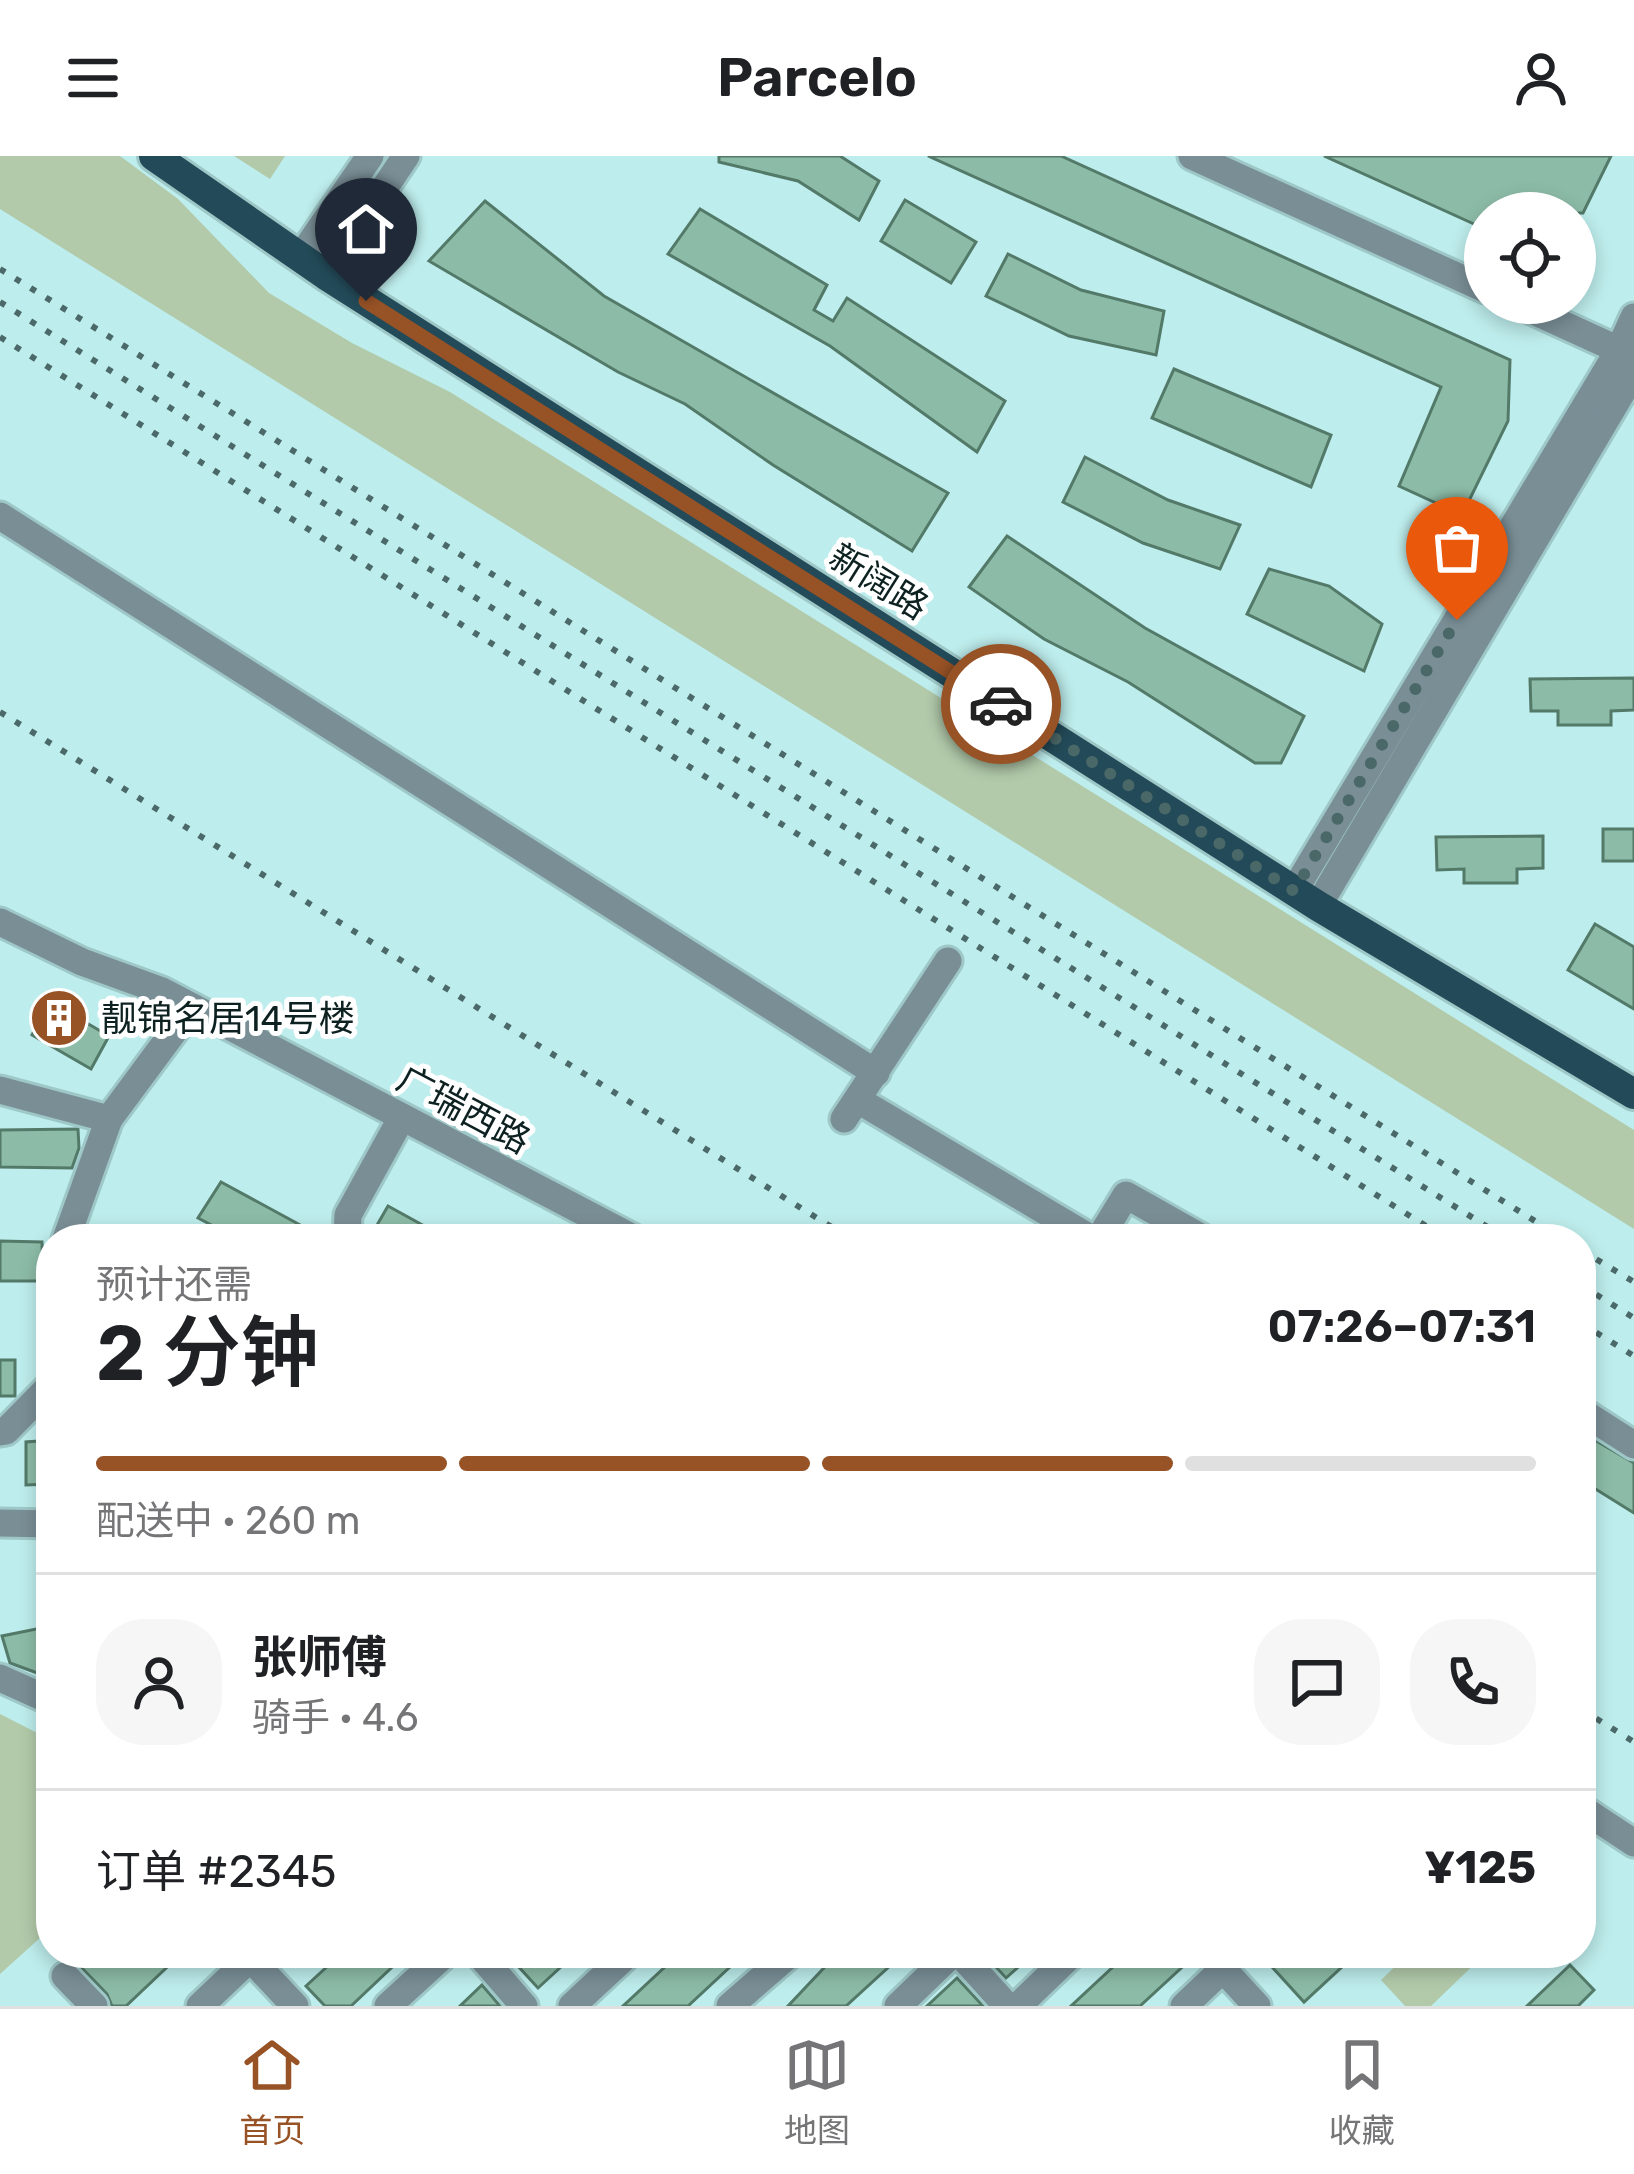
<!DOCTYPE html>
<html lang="zh">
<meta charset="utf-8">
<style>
:root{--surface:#fff;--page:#f6f6f6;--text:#202124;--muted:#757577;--line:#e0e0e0;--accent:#975226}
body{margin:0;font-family:Rubik,"Noto Sans SC",sans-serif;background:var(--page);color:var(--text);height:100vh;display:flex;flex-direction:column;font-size:45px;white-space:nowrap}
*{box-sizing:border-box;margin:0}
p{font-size:39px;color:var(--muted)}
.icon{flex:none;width:66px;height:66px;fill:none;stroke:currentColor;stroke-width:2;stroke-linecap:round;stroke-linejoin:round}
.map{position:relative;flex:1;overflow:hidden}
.drawer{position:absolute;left:36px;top:1068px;width:1560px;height:744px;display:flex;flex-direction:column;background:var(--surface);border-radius:48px;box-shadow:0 6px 18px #0003}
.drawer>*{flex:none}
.buttons{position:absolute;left:1464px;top:36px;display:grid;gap:24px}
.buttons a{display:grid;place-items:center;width:132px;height:132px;border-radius:50%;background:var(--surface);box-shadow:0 6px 18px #0003;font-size:60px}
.pin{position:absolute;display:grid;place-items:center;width:102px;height:102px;color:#fff;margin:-123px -51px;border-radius:50% 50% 50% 0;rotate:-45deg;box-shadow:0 0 12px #0007}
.pin .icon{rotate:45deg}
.courier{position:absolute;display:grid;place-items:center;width:120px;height:120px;margin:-60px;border:9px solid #975226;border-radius:50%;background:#fff;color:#222;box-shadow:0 3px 15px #0007}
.head em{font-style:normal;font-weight:600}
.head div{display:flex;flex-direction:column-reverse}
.head{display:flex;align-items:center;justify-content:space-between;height:204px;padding:0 60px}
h1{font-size:78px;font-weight:600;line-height:90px}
.bar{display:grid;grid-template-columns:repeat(4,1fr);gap:18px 12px;align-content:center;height:144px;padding:0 60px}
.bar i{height:15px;border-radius:9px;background:var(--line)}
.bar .selected{background:var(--accent)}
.bar p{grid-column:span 4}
.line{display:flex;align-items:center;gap:30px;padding:0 60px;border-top:3px solid var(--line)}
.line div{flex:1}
.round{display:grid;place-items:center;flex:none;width:126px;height:126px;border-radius:48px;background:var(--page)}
header{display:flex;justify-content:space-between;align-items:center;height:156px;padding:0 60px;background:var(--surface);font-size:54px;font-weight:600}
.tab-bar{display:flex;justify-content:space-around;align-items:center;height:168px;border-top:3px solid var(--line);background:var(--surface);font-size:33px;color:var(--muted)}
.tab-bar a{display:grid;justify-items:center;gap:6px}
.tab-bar .selected{color:var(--accent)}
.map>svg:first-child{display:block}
</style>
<header><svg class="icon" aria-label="menu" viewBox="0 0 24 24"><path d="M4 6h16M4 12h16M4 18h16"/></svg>Parcelo<svg class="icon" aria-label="person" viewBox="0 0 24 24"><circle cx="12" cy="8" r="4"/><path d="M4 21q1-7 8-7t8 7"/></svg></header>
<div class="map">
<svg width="1634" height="1850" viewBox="0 0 1634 1850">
<rect width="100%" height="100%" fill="#bdedec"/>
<g fill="#b2caaa">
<path d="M 0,0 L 120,0 L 178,43 L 269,137 L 352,187 L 450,236 L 1634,974 L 1634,1073 L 0,53 Z"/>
<path d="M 234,0 L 285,0 L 270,23 Z"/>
<path d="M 0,1558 L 51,1584 L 51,1772 L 0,1818 Z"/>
<path d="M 1409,1797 L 1486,1797 L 1431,1850 L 1405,1850 L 1381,1824 Z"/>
</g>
<g fill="#8cbca7" stroke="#537969" stroke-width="3">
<path d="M 719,0 L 840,0 L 879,25 L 859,64 L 798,25 L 719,6 Z"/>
<path d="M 928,0 L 1061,0 L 1510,204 L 1508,265 L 1462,359 L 1399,330 L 1441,231 Z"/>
<path d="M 1324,0 L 1611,0 L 1583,57 L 1485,57 L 1485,73 Z"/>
<path d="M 905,44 L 976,86 L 951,127 L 881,85 Z"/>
<path d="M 485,45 L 604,140 L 948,337 L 912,395 L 773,309 L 685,248 L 618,216 L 429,105 Z"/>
<path d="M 700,53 L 827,129 L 814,154 L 833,165 L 847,142 L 1005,245 L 977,296 L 830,190 L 668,98 Z"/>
<path d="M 1008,98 L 1081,134 L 1164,155 L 1156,199 L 1069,180 L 986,140 Z"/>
<path d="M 1174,213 L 1331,279 L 1311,331 L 1152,262 Z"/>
<path d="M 1085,301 L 1168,344 L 1240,369 L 1220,413 L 1143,387 L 1063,346 Z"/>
<path d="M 1007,380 L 1145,472 L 1304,560 L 1281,607 L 1255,607 L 1128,526 L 1044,483 L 969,431 Z"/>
<path d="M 1269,413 L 1329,430 L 1382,468 L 1364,515 L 1247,458 Z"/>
<path d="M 1634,522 L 1634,554 L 1611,555 L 1611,569 L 1558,569 L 1558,555 L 1531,555 L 1530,523 Z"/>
<rect x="1603" y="673" width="31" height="32"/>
<path d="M 1543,680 L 1543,712 L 1517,713 L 1517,727 L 1464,727 L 1464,713 L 1437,714 L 1436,681 Z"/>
<path d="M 1595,768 L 1634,791 L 1634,853 L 1568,814 Z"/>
<path d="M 49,845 L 109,880 L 91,913 L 32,879 Z"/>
<path d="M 78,973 L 79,992 L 72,1012 L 0,1011 L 0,974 Z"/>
<path d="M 221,1026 L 326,1083 L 238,1083 L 198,1062 Z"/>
<path d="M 388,1050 L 448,1083 L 369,1083 Z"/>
<path d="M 0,1085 L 42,1086 L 43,1125 L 0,1125 Z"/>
<rect x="0" y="1204" width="15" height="36"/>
<path d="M 1581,1276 L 1634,1307 L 1634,1357 L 1581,1324 Z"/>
<path d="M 51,1284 L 51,1328 L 26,1329 L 26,1286 Z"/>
<path d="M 51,1470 L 51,1522 L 10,1507 L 2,1480 Z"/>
<path d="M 96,1797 L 105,1797 L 113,1806 L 123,1797 L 182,1797 L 126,1850 L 112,1850 L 107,1838 L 81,1811 Z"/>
<path d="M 342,1797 L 407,1797 L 351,1850 L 325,1850 L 306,1830 Z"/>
<path d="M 506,1797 L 576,1797 L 538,1832 Z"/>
<path d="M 680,1797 L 745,1797 L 688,1850 L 623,1850 Z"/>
<path d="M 838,1797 L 904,1797 L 846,1850 L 788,1850 Z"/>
<path d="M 983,1797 L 1034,1797 L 1006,1822 Z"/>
<path d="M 1128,1797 L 1190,1797 L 1191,1803 L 1140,1850 L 1071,1850 Z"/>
<path d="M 1287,1797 L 1357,1797 L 1304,1846 L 1272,1811 Z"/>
<path d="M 1570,1809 L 1594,1834 L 1578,1850 L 1527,1850 Z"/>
<path d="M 957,1822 L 983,1850 L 927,1850 Z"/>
<path d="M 482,1829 L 500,1850 L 460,1850 Z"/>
</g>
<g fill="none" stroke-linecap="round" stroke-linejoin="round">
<defs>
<g id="minor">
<path d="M 1192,0 L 1485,133"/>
<path d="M 300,102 L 370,0"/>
<path d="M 326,119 L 406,0"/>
<path d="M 1516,147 L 1632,200"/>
<path d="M 0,360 L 876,917"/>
<path d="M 1294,735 L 1619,194 L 1634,161"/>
<path d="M 1318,750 L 1634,216"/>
<path d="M 0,766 L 82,806 L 162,835 L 635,1083"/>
<path d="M 0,934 L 109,963 L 192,851"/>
<path d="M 858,944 L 1092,1083"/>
<path d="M 844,963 L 948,805"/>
<path d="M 66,1083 L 109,963"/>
<path d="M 347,1083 L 348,1059 L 402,961"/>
<path d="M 1099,1083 L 1126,1039 L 1204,1083"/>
<path d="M 1581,1255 L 1634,1289"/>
<path d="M 0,1276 L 6,1275 L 51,1229"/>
<path d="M 0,1367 L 51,1368"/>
<path d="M 0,1522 L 51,1545"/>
<path d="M 1581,1652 L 1634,1687"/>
<path d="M 478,1797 L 524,1850"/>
<path d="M 959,1797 L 1007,1850"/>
<path d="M 1208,1797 L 1257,1850"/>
<path d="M 250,1802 L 295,1850"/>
<path d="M 65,1820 L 94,1850"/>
<path d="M 200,1850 L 256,1797"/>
<path d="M 388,1850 L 446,1797"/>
<path d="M 572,1850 L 629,1797"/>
<path d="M 730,1850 L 791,1797"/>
<path d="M 898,1850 L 953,1797"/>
<path d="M 1018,1850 L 1073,1797"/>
<path d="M 1184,1850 L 1223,1813"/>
</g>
<path id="major" d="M 154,0 L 326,119 L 1318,750 L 1634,938"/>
</defs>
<use href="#minor" stroke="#9ec8c7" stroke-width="33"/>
<use href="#major" stroke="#9ec8c7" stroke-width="36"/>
<use href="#minor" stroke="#7a8e96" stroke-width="27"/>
<use href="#major" stroke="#234a58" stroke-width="30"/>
<g stroke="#4b6968" stroke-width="6" stroke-dasharray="6 12" stroke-linecap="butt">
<path d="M 0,113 L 1564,1083"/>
<path d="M 0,146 L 1507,1083"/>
<path d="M 0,181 L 1447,1083"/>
<path d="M 0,556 L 851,1083"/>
<path d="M 1581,1094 L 1634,1126"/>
<path d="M 1581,1129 L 1634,1162"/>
<path d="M 1581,1167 L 1634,1200"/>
<path d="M 1581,1553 L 1634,1586"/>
</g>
</g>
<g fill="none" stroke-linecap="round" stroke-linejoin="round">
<path stroke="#4b6868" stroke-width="12" stroke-dasharray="0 21.6" d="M 1001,548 L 1294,735 L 1457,464"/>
<path stroke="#975226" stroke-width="15" d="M 366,145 L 1001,548"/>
</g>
<defs>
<symbol id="building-disc" viewBox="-11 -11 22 22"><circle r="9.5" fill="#975226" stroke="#fff"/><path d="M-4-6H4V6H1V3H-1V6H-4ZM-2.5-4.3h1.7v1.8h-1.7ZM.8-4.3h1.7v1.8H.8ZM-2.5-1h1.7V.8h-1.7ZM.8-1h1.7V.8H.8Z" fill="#fff"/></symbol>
</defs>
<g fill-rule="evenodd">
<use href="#building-disc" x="26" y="829" width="66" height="66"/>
</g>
<g text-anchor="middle" stroke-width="10" stroke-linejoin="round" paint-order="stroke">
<g font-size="36" fill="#0e2121" stroke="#fff">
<text transform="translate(879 425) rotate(32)" y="13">新阔路</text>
<text transform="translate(464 953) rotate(28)" y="13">广瑞西路</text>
</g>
<g font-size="36" fill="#0e2121" stroke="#fff" text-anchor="start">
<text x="101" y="875">靓锦名居14号楼</text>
</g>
</g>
</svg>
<div class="buttons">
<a><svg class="icon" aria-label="locate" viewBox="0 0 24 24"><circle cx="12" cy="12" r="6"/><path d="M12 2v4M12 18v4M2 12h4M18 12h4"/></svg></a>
</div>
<div class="pin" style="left:1457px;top:464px;background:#ea580c"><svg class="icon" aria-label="bag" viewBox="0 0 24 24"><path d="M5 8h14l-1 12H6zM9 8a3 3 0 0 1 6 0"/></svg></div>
<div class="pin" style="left:366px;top:145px;background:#1f2937"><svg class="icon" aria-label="home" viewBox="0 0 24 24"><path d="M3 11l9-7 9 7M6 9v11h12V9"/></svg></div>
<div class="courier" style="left:1001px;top:548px"><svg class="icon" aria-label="car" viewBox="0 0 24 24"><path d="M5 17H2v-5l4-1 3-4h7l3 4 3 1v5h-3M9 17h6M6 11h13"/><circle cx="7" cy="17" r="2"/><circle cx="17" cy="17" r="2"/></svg></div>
<section class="drawer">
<div class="head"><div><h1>2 分钟</h1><p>预计还需</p></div><em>07:26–07:31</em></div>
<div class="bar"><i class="selected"></i><i class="selected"></i><i class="selected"></i><i></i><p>配送中 · 260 m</p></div>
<div class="line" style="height:216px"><a class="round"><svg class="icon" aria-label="person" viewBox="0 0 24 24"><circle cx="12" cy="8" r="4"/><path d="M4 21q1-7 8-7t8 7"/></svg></a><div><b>张师傅</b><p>骑手 · 4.6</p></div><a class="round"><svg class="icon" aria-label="chat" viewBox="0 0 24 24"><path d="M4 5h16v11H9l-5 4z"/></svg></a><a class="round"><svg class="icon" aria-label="phone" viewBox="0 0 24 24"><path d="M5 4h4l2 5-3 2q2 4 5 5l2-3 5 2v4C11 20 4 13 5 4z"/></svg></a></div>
<div class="line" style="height:156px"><div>订单 #2345</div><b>¥125</b></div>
</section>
</div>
<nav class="tab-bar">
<a class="selected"><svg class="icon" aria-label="home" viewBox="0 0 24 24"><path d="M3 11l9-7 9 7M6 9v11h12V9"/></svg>首页</a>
<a><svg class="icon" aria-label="map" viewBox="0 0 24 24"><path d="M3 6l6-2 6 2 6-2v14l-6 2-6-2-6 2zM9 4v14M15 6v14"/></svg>地图</a>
<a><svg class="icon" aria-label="saved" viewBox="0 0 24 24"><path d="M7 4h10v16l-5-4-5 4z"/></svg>收藏</a>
</nav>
